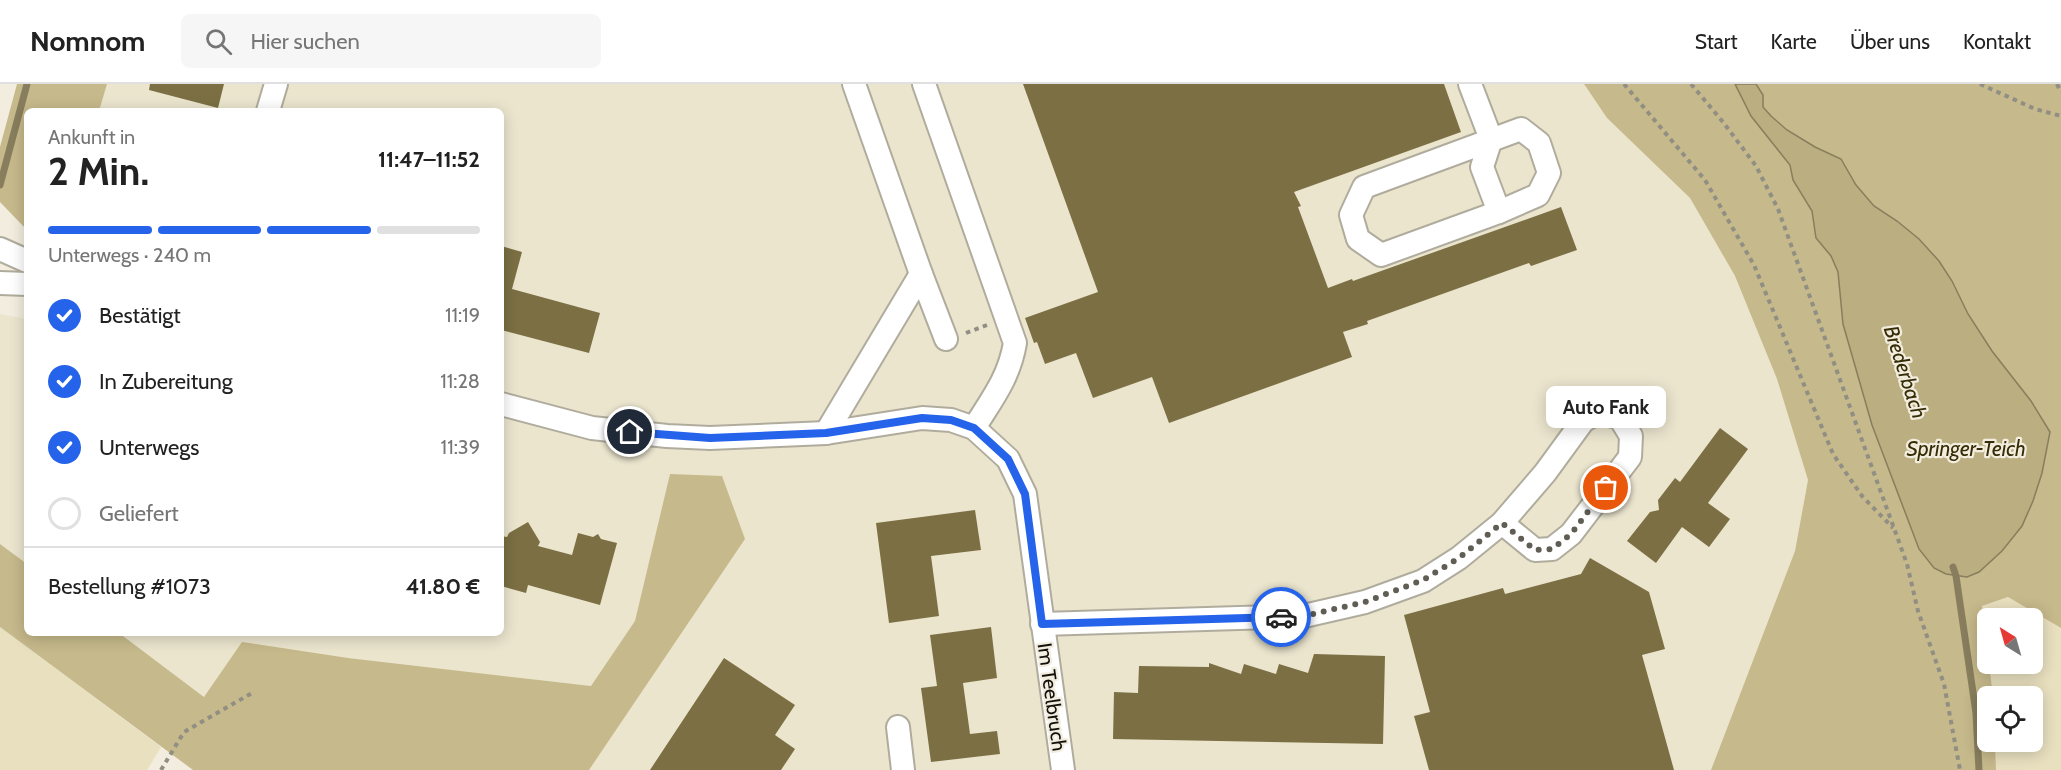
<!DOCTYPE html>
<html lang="de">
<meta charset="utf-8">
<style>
:root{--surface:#fff;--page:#f6f6f6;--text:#222;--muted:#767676;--line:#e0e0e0;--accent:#2563eb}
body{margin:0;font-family:Cabin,sans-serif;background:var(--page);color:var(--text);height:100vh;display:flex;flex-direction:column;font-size:22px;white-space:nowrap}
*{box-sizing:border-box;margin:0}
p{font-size:20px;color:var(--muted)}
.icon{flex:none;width:33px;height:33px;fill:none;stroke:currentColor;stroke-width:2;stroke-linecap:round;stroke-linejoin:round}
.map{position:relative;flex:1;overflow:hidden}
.side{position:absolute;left:24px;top:24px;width:480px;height:528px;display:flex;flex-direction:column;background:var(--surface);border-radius:9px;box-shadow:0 3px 15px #0003}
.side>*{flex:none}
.needle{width:39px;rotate:323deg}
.buttons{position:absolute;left:1977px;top:524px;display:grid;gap:12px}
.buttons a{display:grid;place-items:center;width:66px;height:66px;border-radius:9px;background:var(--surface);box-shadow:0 3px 15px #0003;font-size:30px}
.pin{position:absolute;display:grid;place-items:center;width:51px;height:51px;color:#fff;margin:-26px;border:3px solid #fff;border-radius:50%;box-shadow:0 2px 6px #0007}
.courier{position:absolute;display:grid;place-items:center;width:60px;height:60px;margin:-30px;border:4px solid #2563eb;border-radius:50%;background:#fff;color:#222;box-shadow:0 2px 8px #0007}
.bubble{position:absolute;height:42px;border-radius:9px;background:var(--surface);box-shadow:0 3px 15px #0003;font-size:20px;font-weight:800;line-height:42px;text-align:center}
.head em{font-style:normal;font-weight:800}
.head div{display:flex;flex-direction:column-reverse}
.head{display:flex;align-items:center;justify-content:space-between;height:102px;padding:0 24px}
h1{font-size:39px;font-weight:800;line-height:45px}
.bar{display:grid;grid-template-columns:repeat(4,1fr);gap:9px 6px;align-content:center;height:72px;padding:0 24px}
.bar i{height:8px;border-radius:4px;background:var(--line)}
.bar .selected{background:var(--accent)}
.bar p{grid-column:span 4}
.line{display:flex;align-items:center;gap:15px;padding:0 24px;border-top:2px solid var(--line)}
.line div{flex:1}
ol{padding:0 24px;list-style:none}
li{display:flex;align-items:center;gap:18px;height:66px}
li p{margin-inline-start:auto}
li .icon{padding:6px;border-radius:50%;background:var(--accent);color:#fff;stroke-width:4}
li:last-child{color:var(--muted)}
li i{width:33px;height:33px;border:3px solid var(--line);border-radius:50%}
header{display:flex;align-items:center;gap:36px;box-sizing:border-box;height:84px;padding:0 30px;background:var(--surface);border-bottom:2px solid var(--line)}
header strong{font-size:28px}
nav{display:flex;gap:33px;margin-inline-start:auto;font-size:21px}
.search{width:420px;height:54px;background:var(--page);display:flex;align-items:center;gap:15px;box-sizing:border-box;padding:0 21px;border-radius:9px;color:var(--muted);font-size:22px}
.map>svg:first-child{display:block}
</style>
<header>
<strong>Nomnom</strong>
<div class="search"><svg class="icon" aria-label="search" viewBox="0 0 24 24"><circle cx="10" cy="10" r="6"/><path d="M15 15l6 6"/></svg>Hier suchen</div>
<nav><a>Start</a><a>Karte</a><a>Über uns</a><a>Kontakt</a></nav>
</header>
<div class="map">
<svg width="2061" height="686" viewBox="0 0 2061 686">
<rect width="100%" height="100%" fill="#f2edde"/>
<g fill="#ebe5ce">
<path d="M 107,0 L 1584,0 L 1607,34 L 1690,114 L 1735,192 L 1777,295 L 1808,396 L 1795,467 L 1711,686 L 589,686 L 745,455 L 670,391 L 635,538 L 591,602 L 348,574 L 205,613 L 119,549 L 501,549 L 501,27 L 99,27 Z"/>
<path d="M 0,230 L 27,235 L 27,480 L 0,460 Z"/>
</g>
<g fill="#e9e0bf">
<path d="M 2008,513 L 2061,544 L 2061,686 L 1996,686 L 1995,657 L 2032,657 L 2032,612 L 1993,612 L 1989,579 L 2032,579 L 2032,534 L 1988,534 L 1987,566 L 1982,522 Z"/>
<path d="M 0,543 L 161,663 L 147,686 L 0,686 Z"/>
</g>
<g fill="#c6b98b">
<path d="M 17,0 L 107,0 L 99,27 L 27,27 L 27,146 L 0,118 L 0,63 Z"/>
<path d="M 1584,0 L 1735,0 L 1751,32 L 1790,81 L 1793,96 L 1812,127 L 1816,154 L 1831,172 L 1838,188 L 1843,240 L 1946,490 L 1967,493 L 1979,488 L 2002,467 L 2022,442 L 2031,317 L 1992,267 L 1968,230 L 1952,197 L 1939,177 L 1919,155 L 1897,137 L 1874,122 L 1856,101 L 1841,75 L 1815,63 L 1787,46 L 1771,32 L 1763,23 L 1763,11 L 1756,0 L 2061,0 L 2061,544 L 2008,513 L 1982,522 L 1988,579 L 1989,579 L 1993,612 L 1988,612 L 1988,657 L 1995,657 L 1996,686 L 1711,686 L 1795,467 L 1808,396 L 1777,295 L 1735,192 L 1690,114 L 1607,34 Z"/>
<path d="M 670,390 L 722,392 L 745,455 L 589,686 L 193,686 L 0,543 L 0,460 L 27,480 L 27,549 L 119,549 L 204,613 L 242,558 L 348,574 L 591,602 L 635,537 Z"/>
</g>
<path fill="#bbae81" stroke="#887e5d" stroke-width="1.5" d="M 1735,0 L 1756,0 L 1763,11 L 1763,23 L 1771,32 L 1787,46 L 1815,63 L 1841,75 L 1856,101 L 1874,122 L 1897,137 L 1919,155 L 1939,177 L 1952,197 L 1968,230 L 1992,267 L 2031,317 L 2050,348 L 2042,389 L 2033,417 L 2022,442 L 2002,467 L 1979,488 L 1967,493 L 1946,490 L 1934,484 L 1919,465 L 1872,341 L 1843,240 L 1838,188 L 1831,172 L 1816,154 L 1812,127 L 1793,96 L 1790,81 L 1751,32 Z"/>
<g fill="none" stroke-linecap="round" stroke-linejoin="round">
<g stroke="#887e5d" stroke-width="7">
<path d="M 0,101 L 27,0"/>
<path d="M 1953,483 L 1956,492 L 1976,629 L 1979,686"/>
</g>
</g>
<g fill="#7b6f43">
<path d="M 150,0 L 224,0 L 218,24 L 149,6 Z"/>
<path d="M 1023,0 L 1444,0 L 1461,48 L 1294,108 L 1301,122 L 1298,123 L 1328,204 L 1352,195 L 1353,197 L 1561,123 L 1577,166 L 1531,182 L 1529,179 L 1367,237 L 1368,240 L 1343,248 L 1352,273 L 1169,339 L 1152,293 L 1093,314 L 1076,269 L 1045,280 L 1037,258 L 1034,259 L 1025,234 L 1098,208 Z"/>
<path d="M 501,162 L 522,168 L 512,205 L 600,229 L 589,269 L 501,246 Z"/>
<path d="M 1720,344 L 1748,365 L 1708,419 L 1730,435 L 1709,463 L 1682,443 L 1656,479 L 1627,457 L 1650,428 L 1659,426 L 1658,416 L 1675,394 L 1680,398 Z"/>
<path d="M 975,426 L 981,466 L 931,472 L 939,532 L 889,539 L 876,439 Z"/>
<path d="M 528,438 L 540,458 L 538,462 L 572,471 L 578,449 L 593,453 L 598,450 L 601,455 L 617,459 L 600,521 L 528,501 L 526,509 L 501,502 L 501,452 L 507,453 L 509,449 Z"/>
<path d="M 1590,474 L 1649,508 L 1665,565 L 1642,571 L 1674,686 L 1429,686 L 1414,632 L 1430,628 L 1404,531 L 1503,504 L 1505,510 L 1581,490 Z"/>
<path d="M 991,543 L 997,594 L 963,599 L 970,650 L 997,647 L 1000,670 L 931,678 L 921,604 L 937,602 L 930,551 Z"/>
<path d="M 1314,570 L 1385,572 L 1383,660 L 1113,655 L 1114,608 L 1138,609 L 1139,582 L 1209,583 L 1209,579 L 1241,590 L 1244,580 L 1276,590 L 1279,580 L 1308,589 Z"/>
<path d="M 724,574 L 795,621 L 775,651 L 795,665 L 781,686 L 650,686 Z"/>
</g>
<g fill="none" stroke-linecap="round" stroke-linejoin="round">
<defs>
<g id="minor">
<path d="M 854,0 L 921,190 L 946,255"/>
<path d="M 924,0 L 1015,259 C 1009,294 992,315 974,344"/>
<path d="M 1470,0 L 1491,55 L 1482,83 L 1499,128"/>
<path d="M 268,27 L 276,0"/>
<path d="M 1521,45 L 1539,59 L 1549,89 L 1538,111 L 1499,128 L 1381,171 L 1358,155 L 1351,131 L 1364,103 Z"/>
<path d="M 0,165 L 27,177"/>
<path d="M 0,199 L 27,200"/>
<path d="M 501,320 L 592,344 L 667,352 L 710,354 L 826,349 L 922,334 L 951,336 L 974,344 L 1008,375 L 1025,410 L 1063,686"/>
<path d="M 826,349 L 921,190"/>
<path d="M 1042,540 L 1304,532 L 1365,518 L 1423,497 L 1459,474 L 1502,439 L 1545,389 L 1583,337 L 1599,328 L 1620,334 L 1631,352 L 1630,373 L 1571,450 L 1552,465 L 1535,466 L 1502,439"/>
<path d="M 898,643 L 903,686"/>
</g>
</defs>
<use href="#minor" stroke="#b0ac9d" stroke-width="26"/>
<g stroke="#918e83" stroke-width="4" stroke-dasharray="4.5 4.5" stroke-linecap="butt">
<path d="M 1624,0 L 1705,96 L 1754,181 L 1833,370 L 1862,412 L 1893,444"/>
<path d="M 1691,0 L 1723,38 L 1756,82 L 1778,125 L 1907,480 L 1918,527 L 1944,600 L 1960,686"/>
<path d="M 1980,0 L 2035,25 L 2061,32"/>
<path d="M 2057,0 L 2061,8"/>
<path d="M 966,249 L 987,241"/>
<path d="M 161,686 L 184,648 L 252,609"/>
</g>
<use href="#minor" stroke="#fff" stroke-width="22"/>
</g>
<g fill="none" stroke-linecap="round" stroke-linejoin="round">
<path stroke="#5f5d54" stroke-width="6" stroke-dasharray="0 10.8" d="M 1281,533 L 1304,532 L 1365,518 L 1423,496 L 1459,474 L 1502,439 L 1535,466 L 1552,465 L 1571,450 L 1606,404"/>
<path stroke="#2563eb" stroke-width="8" d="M 630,348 L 710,354 L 826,349 L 922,334 L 951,336 L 974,344 L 1008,375 L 1025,410 L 1042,540 L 1281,533"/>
</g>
<g text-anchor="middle" stroke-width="4.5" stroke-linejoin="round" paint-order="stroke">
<g font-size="20" fill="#100f0a" stroke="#f2edde">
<text transform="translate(1052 613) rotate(82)" y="7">Im Teelbruch</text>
</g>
<g font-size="21" font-style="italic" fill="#362c05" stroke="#f2edde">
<text transform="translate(1905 288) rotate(72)" y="7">Brederbach</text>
<text x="1966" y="372">Springer-Teich</text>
</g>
</g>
</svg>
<div class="buttons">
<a><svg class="needle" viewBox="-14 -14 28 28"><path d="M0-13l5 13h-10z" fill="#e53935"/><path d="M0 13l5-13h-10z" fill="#767676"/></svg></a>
<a><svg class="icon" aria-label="locate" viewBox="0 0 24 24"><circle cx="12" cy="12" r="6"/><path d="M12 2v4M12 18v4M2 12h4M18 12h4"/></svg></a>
</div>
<div class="pin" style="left:1606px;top:404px;background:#ea580c"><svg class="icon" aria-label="bag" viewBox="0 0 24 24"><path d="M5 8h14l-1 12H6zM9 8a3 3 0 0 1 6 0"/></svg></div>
<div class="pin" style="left:630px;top:348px;background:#1f2937"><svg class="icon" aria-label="home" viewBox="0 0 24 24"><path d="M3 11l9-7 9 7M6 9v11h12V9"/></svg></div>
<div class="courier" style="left:1281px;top:533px"><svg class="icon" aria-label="car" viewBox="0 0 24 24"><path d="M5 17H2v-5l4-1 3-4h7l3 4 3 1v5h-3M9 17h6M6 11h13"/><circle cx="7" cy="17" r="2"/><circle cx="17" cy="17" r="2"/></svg></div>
<div class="bubble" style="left:1546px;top:302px;width:120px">Auto Fank</div>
<section class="side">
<div class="head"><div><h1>2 Min.</h1><p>Ankunft in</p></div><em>11:47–11:52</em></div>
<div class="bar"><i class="selected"></i><i class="selected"></i><i class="selected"></i><i></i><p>Unterwegs · 240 m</p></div>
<ol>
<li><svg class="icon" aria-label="check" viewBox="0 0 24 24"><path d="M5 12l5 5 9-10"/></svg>Bestätigt<p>11:19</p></li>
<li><svg class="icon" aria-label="check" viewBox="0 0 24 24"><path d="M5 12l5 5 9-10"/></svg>In Zubereitung<p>11:28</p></li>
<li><svg class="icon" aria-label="check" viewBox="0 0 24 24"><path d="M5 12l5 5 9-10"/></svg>Unterwegs<p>11:39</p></li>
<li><i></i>Geliefert</li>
</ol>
<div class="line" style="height:78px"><div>Bestellung #1073</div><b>41.80 €</b></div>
</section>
</div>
